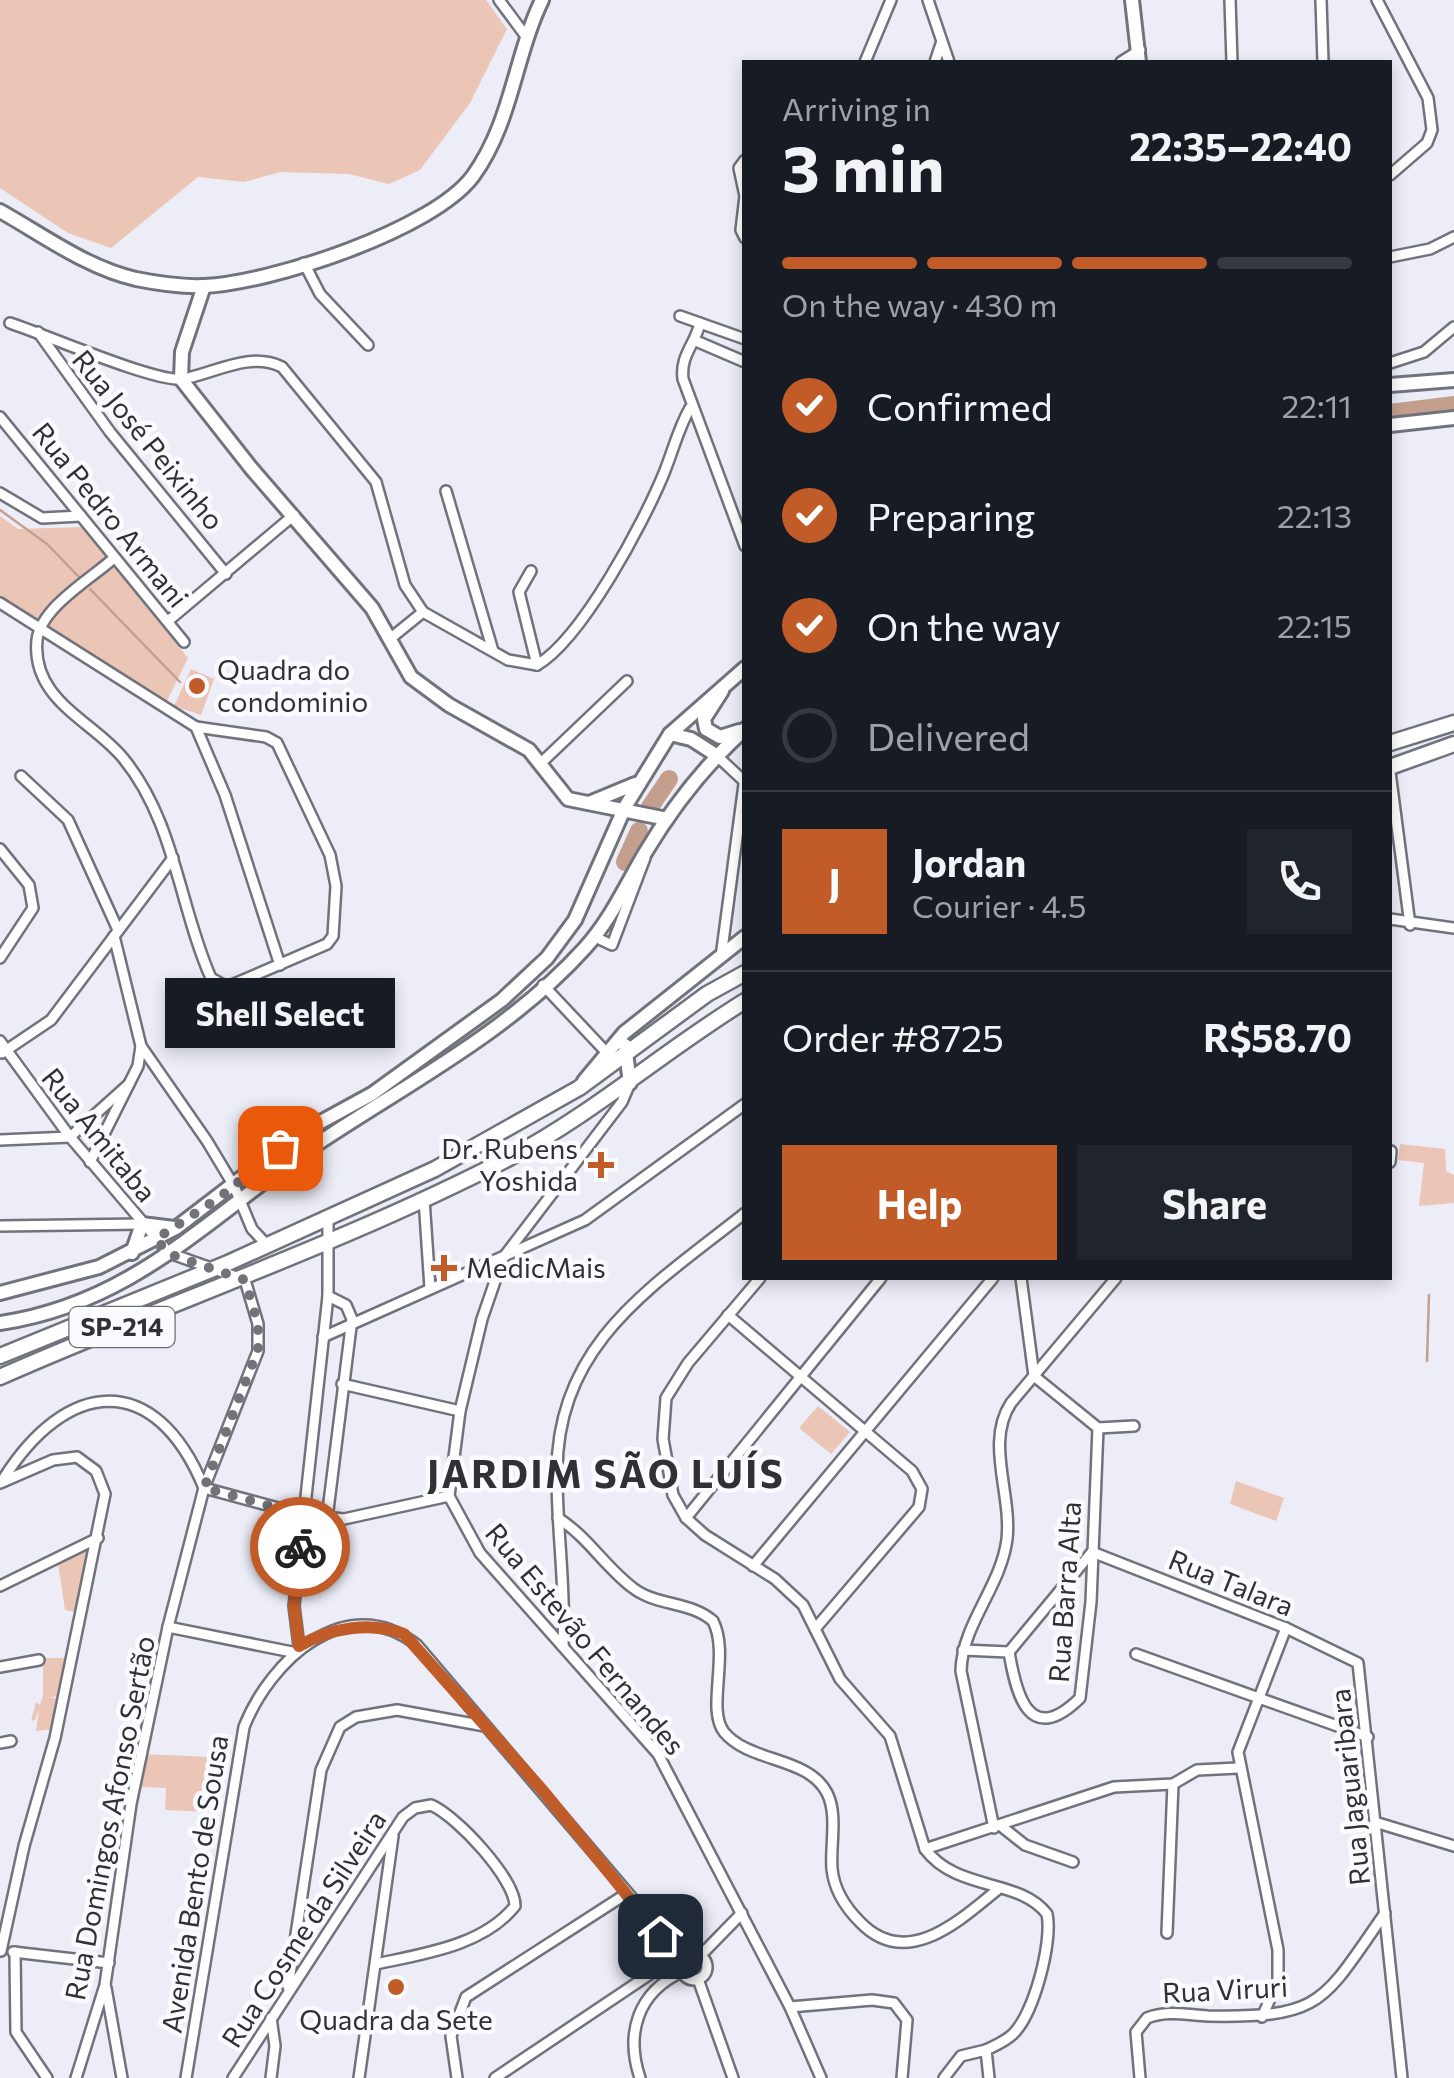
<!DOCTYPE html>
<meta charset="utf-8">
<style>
:root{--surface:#171b24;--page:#20242c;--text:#f1f3f6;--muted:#9ea1a6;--line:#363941;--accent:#c15c29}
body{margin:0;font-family:Commissioner,sans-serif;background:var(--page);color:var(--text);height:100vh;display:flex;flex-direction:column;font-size:38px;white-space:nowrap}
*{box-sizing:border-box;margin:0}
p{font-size:32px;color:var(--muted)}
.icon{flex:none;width:55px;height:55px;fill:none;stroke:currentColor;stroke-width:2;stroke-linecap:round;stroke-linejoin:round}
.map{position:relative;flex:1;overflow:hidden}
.details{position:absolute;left:742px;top:60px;width:650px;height:1220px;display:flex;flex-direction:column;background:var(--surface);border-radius:0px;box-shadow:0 5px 15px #0003}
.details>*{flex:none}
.pin{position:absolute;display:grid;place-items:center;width:85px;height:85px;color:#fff;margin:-42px;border-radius:20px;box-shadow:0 5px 15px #0006}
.courier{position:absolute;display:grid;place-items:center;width:100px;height:100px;margin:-50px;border:8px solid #c15c29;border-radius:50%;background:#fff;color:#222;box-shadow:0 2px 12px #0007}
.bubble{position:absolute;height:70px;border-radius:0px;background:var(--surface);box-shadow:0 5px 15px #0003;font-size:32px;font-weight:700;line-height:70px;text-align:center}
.head em{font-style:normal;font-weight:700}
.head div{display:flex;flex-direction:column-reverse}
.head{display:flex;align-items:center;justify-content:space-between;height:170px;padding:0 40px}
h1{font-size:65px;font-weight:700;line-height:75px}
.bar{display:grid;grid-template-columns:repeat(4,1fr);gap:15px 10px;align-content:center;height:120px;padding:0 40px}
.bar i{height:12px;border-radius:8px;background:var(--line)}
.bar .selected{background:var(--accent)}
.bar p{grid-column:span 4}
.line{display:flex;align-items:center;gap:25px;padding:0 40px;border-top:2px solid var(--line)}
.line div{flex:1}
.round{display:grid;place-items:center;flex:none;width:105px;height:105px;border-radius:0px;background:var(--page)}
ol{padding:0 40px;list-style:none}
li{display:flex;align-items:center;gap:30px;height:110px}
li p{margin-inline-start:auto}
li .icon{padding:10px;border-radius:50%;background:var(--accent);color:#fff;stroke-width:4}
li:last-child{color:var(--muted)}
li i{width:55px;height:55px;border:5px solid var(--line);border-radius:50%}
.action{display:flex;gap:20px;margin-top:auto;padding:20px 40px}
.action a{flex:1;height:115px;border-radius:0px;background:var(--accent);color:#fff;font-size:40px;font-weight:700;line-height:115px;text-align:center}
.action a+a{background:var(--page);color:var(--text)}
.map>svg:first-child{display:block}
</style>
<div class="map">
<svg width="1454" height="2078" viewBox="0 0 1454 2078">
<rect width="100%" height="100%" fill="#ecedf7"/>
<g fill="#ebc5b5">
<path d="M 0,0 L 486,0 L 507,29 L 470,103 L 420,170 L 389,184 L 349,174 L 280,172 L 244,182 L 198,177 L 111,248 L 68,233 L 0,188 Z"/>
<path d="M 0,516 L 18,529 L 82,527 L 188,658 L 167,701 L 0,597 Z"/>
<path d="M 191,669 L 214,679 L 201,715 L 174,706 Z"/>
<path d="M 1400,1144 L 1445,1149 L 1446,1171 L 1454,1175 L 1454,1203 L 1419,1206 L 1424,1163 L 1398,1160 Z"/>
<path d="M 818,1406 L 850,1432 L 831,1454 L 799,1428 Z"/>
<path d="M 1236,1481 L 1284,1498 L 1276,1521 L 1230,1504 Z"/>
<path d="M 89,1550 L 76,1612 L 65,1610 L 58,1563 Z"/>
<path d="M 43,1658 L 64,1658 L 63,1696 L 50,1697 L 60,1699 L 55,1729 L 36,1731 L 39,1709 L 35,1720 L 31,1721 L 36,1702 L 40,1705 L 43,1696 Z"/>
<path d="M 142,1754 L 211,1757 L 209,1812 L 165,1810 L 166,1788 L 141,1787 Z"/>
</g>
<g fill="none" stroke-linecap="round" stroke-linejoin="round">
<g stroke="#c49f8e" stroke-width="2.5">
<path d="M 0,510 L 47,544 L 79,577"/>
<path d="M 90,589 L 180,682"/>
<path d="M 1427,1361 L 1429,1295"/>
</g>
<g stroke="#c49f8e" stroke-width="18">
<path d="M 1390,413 L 1454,405"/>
<path d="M 650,807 L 669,779"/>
<path d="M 625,862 L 639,831"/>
</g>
<defs>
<g id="street">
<path d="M 499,0 L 525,35"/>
<path d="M 928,0 L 949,62"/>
<path d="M 1230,0 L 1232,62"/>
<path d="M 1321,0 L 1323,62"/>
<path d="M 1377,0 L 1428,98 L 1432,130 L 1427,143 L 1390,175"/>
<path d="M 865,62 L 891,0"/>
<path d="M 935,62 L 941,44"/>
<path d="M 1121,62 L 1140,50"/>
<path d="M 745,160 L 739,168 L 745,196 L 741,230 L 745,238"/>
<path d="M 1390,257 L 1430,249 L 1454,237"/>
<path d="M 304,263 L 320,294 L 368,345"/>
<path d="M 680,316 L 745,339"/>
<path d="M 10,323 C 44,334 156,383 183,379 C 215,373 250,351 282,367 L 376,482 L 405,585 L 423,612"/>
<path d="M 700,323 C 695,345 680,355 683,379 L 745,546"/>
<path d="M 38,332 L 110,432 L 226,574"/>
<path d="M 696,341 L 745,362"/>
<path d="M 1390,363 L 1424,352 L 1454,327"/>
<path d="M 0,417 L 184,642"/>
<path d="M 446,491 L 493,651"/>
<path d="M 0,493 L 42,518 L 81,516"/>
<path d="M 531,571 L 519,592 L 537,665"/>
<path d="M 0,603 L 196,727 L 266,737 L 277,743 L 330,855 L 336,886 L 333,936 L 327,944 L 227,987 L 211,978 C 179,906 175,821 123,758 C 93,721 31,700 37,640 C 41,607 91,579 114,558"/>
<path d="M 168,621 L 294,515"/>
<path d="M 391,638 L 423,612 L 508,660 L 537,665"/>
<path d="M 537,665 C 582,639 644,522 664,473 C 673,451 678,429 690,408"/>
<path d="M 196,727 L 225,795 L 280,965"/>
<path d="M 716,755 L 745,782"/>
<path d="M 541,763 L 627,681"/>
<path d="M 1390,772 L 1410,925"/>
<path d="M 21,776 L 68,820 L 118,930"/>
<path d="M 0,849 L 29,885 L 33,908 L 0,958"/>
<path d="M 1390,919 L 1454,928"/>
<path d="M 114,936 L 141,1046 L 207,1141 L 234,1186 L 252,1229 L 267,1245"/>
<path d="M 595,937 L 612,945 L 645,858"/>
<path d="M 721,957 L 745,777"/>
<path d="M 543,985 L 607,1053"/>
<path d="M 0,1041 L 70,1137 L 169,1253 L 245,1280 L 258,1324 L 258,1351 L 204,1488 L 168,1627 L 131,1804 L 105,1985 L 76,2078"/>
<path d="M 2,1053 L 51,1020 L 173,858"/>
<path d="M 630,1083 L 622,1102 L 503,1258 L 482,1319 L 460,1411 L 449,1496 L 480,1553 L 658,1754 L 790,2007 L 821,2078"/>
<path d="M 0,1140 L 70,1137 L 129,1084"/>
<path d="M 90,1162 L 138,1066 L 141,1046"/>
<path d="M 1390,1162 L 1391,1151"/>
<path d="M 424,1199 L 430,1288"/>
<path d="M 0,1226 L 142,1224"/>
<path d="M 760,1278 L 688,1363 L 666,1398 L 663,1439 L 673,1495 L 686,1518 L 705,1535 L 775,1579 L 803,1605 L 840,1679 L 890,1736 L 925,1849 C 957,1892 1020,1878 1047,1914 C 1053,1941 1034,2014 1013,2034 C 1006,2041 996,2045 986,2050 L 989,2078"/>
<path d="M 1021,1278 L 1034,1376 L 1098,1428"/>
<path d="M 728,1315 L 912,1471 L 922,1489 L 919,1507 L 815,1629"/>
<path d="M 323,1337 L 585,1220 L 745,1104"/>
<path d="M 342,1384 L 460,1411"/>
<path d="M 1098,1428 L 1134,1426"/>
<path d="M 2,1481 C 66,1378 155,1369 204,1488"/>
<path d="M 0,1483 L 53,1460 L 77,1457 L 96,1471 L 105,1494 L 55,1738 L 24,1846 L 1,1951"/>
<path d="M 204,1488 L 304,1515 L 344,1519 L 449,1496"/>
<path d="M 327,1518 L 352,1319 L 346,1305 L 328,1296"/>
<path d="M 558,1518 C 588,1537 605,1567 633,1588 C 656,1606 690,1601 713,1621 C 730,1654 706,1709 724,1732 C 749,1763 808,1756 827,1793 C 838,1814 830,1846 832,1869 C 834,1889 846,1908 860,1922 C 906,1970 958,1922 997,1890"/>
<path d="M 686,1518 L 881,1278"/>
<path d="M 1092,1552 L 1286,1628 L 1358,1663 L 1402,2078"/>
<path d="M 753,1566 L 993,1278"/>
<path d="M 0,1586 L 98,1538"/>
<path d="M 168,1627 L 292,1652"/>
<path d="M 299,1646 L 294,1606 L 328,1296 L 328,1219"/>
<path d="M 563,1646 C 566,1589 557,1533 557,1476 C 555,1344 653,1286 745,1213"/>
<path d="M 963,1650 L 1009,1652"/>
<path d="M 1009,1652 C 1016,1694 1029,1748 1080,1698 L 1091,1602 L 1098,1428"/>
<path d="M 1009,1652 L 1092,1552"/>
<path d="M 1136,1654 L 1368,1737"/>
<path d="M 0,1667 L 39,1660"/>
<path d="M 0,1743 L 11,1741"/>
<path d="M 1378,1823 L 1454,1846"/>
<path d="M 1001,1826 L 1025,1845 L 1073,1862"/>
<path d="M 994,1828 L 961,1671 C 962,1624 1001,1587 1007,1539 C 1012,1494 985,1442 1011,1403 L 1116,1278"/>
<path d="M 925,1849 L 1114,1787 L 1173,1784 L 1197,1770 L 1238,1768"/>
<path d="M 1167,1933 L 1173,1784"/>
<path d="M 13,1952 L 109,1963"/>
<path d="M 15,1952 L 16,2032 L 47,2078"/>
<circle cx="694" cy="1967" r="13"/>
<path d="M 700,1956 L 742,1913"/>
<path d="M 698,1979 L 733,2078"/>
<path d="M 288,1987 L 321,1770 L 340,1727 L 356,1717 L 397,1710 L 485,1726"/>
<path d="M 106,1988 L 122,2078"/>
<path d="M 790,2007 L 872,2000 L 894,2003 L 907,2020 L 902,2078"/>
<path d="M 1262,2017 L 1278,1981 L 1278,1950 L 1238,1752 L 1286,1628"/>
<path d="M 271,2018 L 275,2046 L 271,2078"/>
<path d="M 186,2078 L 244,1727 C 270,1661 346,1589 417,1645 L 684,1959"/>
<path d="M 233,2078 L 403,1817 L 415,1808 L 431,1805 C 457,1816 515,1879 515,1906 C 483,1946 422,1954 376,1964"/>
<path d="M 359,2078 L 393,1836"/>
<path d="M 457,2078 L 451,2036 L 466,1997 L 626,1894"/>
<path d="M 495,2078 L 677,1956"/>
<path d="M 640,2078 C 625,2033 638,1992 682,1972"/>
<path d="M 944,2078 L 961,2056 L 986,2050"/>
<path d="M 1140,2078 L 1136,2032 L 1147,2018 C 1167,2010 1187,2015 1208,2016 C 1323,2018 1322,2003 1385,1913"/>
</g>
<g id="secondary">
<path d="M 1132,0 L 1139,62"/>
<path d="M 0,211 C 43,235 87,268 136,279 C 156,283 183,287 204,286 C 271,283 433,230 473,176 C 512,122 514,58 542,0"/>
<path d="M 204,286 L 182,352 L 181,379 L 251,468 L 372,608 L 411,677 L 449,705 L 529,750 L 568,799 L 667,819"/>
<path d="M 1390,385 L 1454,380"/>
<path d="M 1390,425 L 1454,418"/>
<path d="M 722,691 L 704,719 L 706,729 L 720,737 L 739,731"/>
<path d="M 670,734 L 691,739 L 716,755"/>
<path d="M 589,803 L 635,784"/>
<path d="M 625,1045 L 630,1083"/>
<path d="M 584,1081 L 624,1033 L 745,937"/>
<path d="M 132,1253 L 142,1224 L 174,1228"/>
<path d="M 0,1293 L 99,1267 L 176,1228 L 297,1135 L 372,1094 L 502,1000 L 547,958 L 575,920 L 625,807 L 670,734 L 745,668"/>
<path d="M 0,1323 C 130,1304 206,1220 308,1150 C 401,1087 507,1034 584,949 C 610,921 626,885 645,853 C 673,806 704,766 745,729"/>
</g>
<g id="primary">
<path d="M 1390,743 L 1454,723"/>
<path d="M 1390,767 L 1454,744"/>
<path d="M 0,1356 L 228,1263 L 435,1169 L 579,1088 L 707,994 L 745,973"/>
<path d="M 0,1377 C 170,1302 345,1243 511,1157 C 594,1113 665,1050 745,1001"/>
</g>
</defs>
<use href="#street" stroke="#71737c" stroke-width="14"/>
<use href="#secondary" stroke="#71737c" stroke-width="18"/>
<use href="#primary" stroke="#71737c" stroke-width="19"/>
<use href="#street" stroke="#fff" stroke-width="9"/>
<use href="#secondary" stroke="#fff" stroke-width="12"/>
<use href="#primary" stroke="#fff" stroke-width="14"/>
</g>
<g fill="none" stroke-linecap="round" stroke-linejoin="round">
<path stroke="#727378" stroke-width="10" stroke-dasharray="0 18" d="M 280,1148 L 220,1197 L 156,1239 L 169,1254 L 245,1280 L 258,1324 L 258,1350 L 204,1488 L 304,1515 L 300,1547"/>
<path stroke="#c15c29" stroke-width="12" d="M 300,1547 L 294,1606 L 299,1646 C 330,1628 370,1621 404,1634 L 544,1792 L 660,1936"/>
</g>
<g fill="#c15c29" stroke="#fafbff" stroke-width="4">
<circle cx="197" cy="686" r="10"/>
<path d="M596 1150h10v10h10v10h-10v10h-10v-10h-10v-10h10z"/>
<path d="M439 1253h10v10h10v10h-10v10h-10v-10h-10v-10h10z"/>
<circle cx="396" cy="1987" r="10"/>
</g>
<g text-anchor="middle" stroke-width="9" stroke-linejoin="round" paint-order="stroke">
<rect fill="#fafbff" stroke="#6d6e71" stroke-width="2.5" x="69.5" y="1307" width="105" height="40" rx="8"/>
<g font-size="25" font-weight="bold" fill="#303134">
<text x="122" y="1336">SP-214</text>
</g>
<g font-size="28" fill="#303134" stroke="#fafbff">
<text transform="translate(148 440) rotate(51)" y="10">Rua José Peixinho</text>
<text transform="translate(110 515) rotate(51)" y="10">Rua Pedro Armani</text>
<text transform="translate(99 1135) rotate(51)" y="10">Rua Amitaba</text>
<text transform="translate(1231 1583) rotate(22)" y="10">Rua Talara</text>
<text transform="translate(1065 1592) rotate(-86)" y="10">Rua Barra Alta</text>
<text transform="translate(585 1639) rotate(50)" y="10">Rua Estevão Fernandes</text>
<text transform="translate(1350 1787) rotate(-96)" y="10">Rua Jaguaribara</text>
<text transform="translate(110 1818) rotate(-79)" y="10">Rua Domingos Afonso Sertão</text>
<text transform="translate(195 1884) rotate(-81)" y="10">Avenida Bento de Sousa</text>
<text transform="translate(304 1929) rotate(-57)" y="10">Rua Cosme da Silveira</text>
<text transform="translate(1225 1990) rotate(-3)" y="10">Rua Viruri</text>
</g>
<g font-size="28" fill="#303134" stroke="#fafbff" text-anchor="start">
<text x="217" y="680">Quadra do<tspan x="217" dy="32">condominio</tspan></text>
<text x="578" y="1159" text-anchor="end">Dr. Rubens<tspan x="578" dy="32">Yoshida</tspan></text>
<text x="466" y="1278">MedicMais</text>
<text x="396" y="2030" text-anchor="middle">Quadra da Sete</text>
</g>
<g font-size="38" font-weight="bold" letter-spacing="2.5" fill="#303134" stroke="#fafbff">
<text x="606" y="1488">JARDIM SÃO LUÍS</text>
</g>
</g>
</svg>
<div class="pin" style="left:280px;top:1148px;background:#ea580c"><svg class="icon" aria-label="bag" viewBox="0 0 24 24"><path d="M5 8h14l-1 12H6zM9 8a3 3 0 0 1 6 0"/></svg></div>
<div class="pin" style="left:660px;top:1936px;background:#1f2937"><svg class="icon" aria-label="home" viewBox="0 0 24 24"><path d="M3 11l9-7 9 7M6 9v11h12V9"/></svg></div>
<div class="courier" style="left:300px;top:1547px"><svg class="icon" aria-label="bike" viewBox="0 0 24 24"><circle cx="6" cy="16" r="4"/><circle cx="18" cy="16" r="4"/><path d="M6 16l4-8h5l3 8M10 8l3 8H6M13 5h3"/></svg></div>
<div class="bubble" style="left:165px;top:978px;width:230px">Shell Select</div>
<section class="details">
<div class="head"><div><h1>3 min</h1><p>Arriving in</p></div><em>22:35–22:40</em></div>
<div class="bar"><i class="selected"></i><i class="selected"></i><i class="selected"></i><i></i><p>On the way · 430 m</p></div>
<ol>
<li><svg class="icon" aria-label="check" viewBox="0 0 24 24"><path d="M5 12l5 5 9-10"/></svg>Confirmed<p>22:11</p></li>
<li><svg class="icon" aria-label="check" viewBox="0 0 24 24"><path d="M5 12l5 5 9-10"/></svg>Preparing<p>22:13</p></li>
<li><svg class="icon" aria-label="check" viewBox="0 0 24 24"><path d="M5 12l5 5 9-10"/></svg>On the way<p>22:15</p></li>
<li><i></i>Delivered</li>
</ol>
<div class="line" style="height:180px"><b class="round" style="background:var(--accent);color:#fff">J</b><div><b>Jordan</b><p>Courier · 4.5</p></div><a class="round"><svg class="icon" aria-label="phone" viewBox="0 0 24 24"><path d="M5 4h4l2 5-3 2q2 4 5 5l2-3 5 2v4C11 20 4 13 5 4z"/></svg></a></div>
<div class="line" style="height:130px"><div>Order #8725</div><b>R$58.70</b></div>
<div class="action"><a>Help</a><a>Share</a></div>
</section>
</div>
